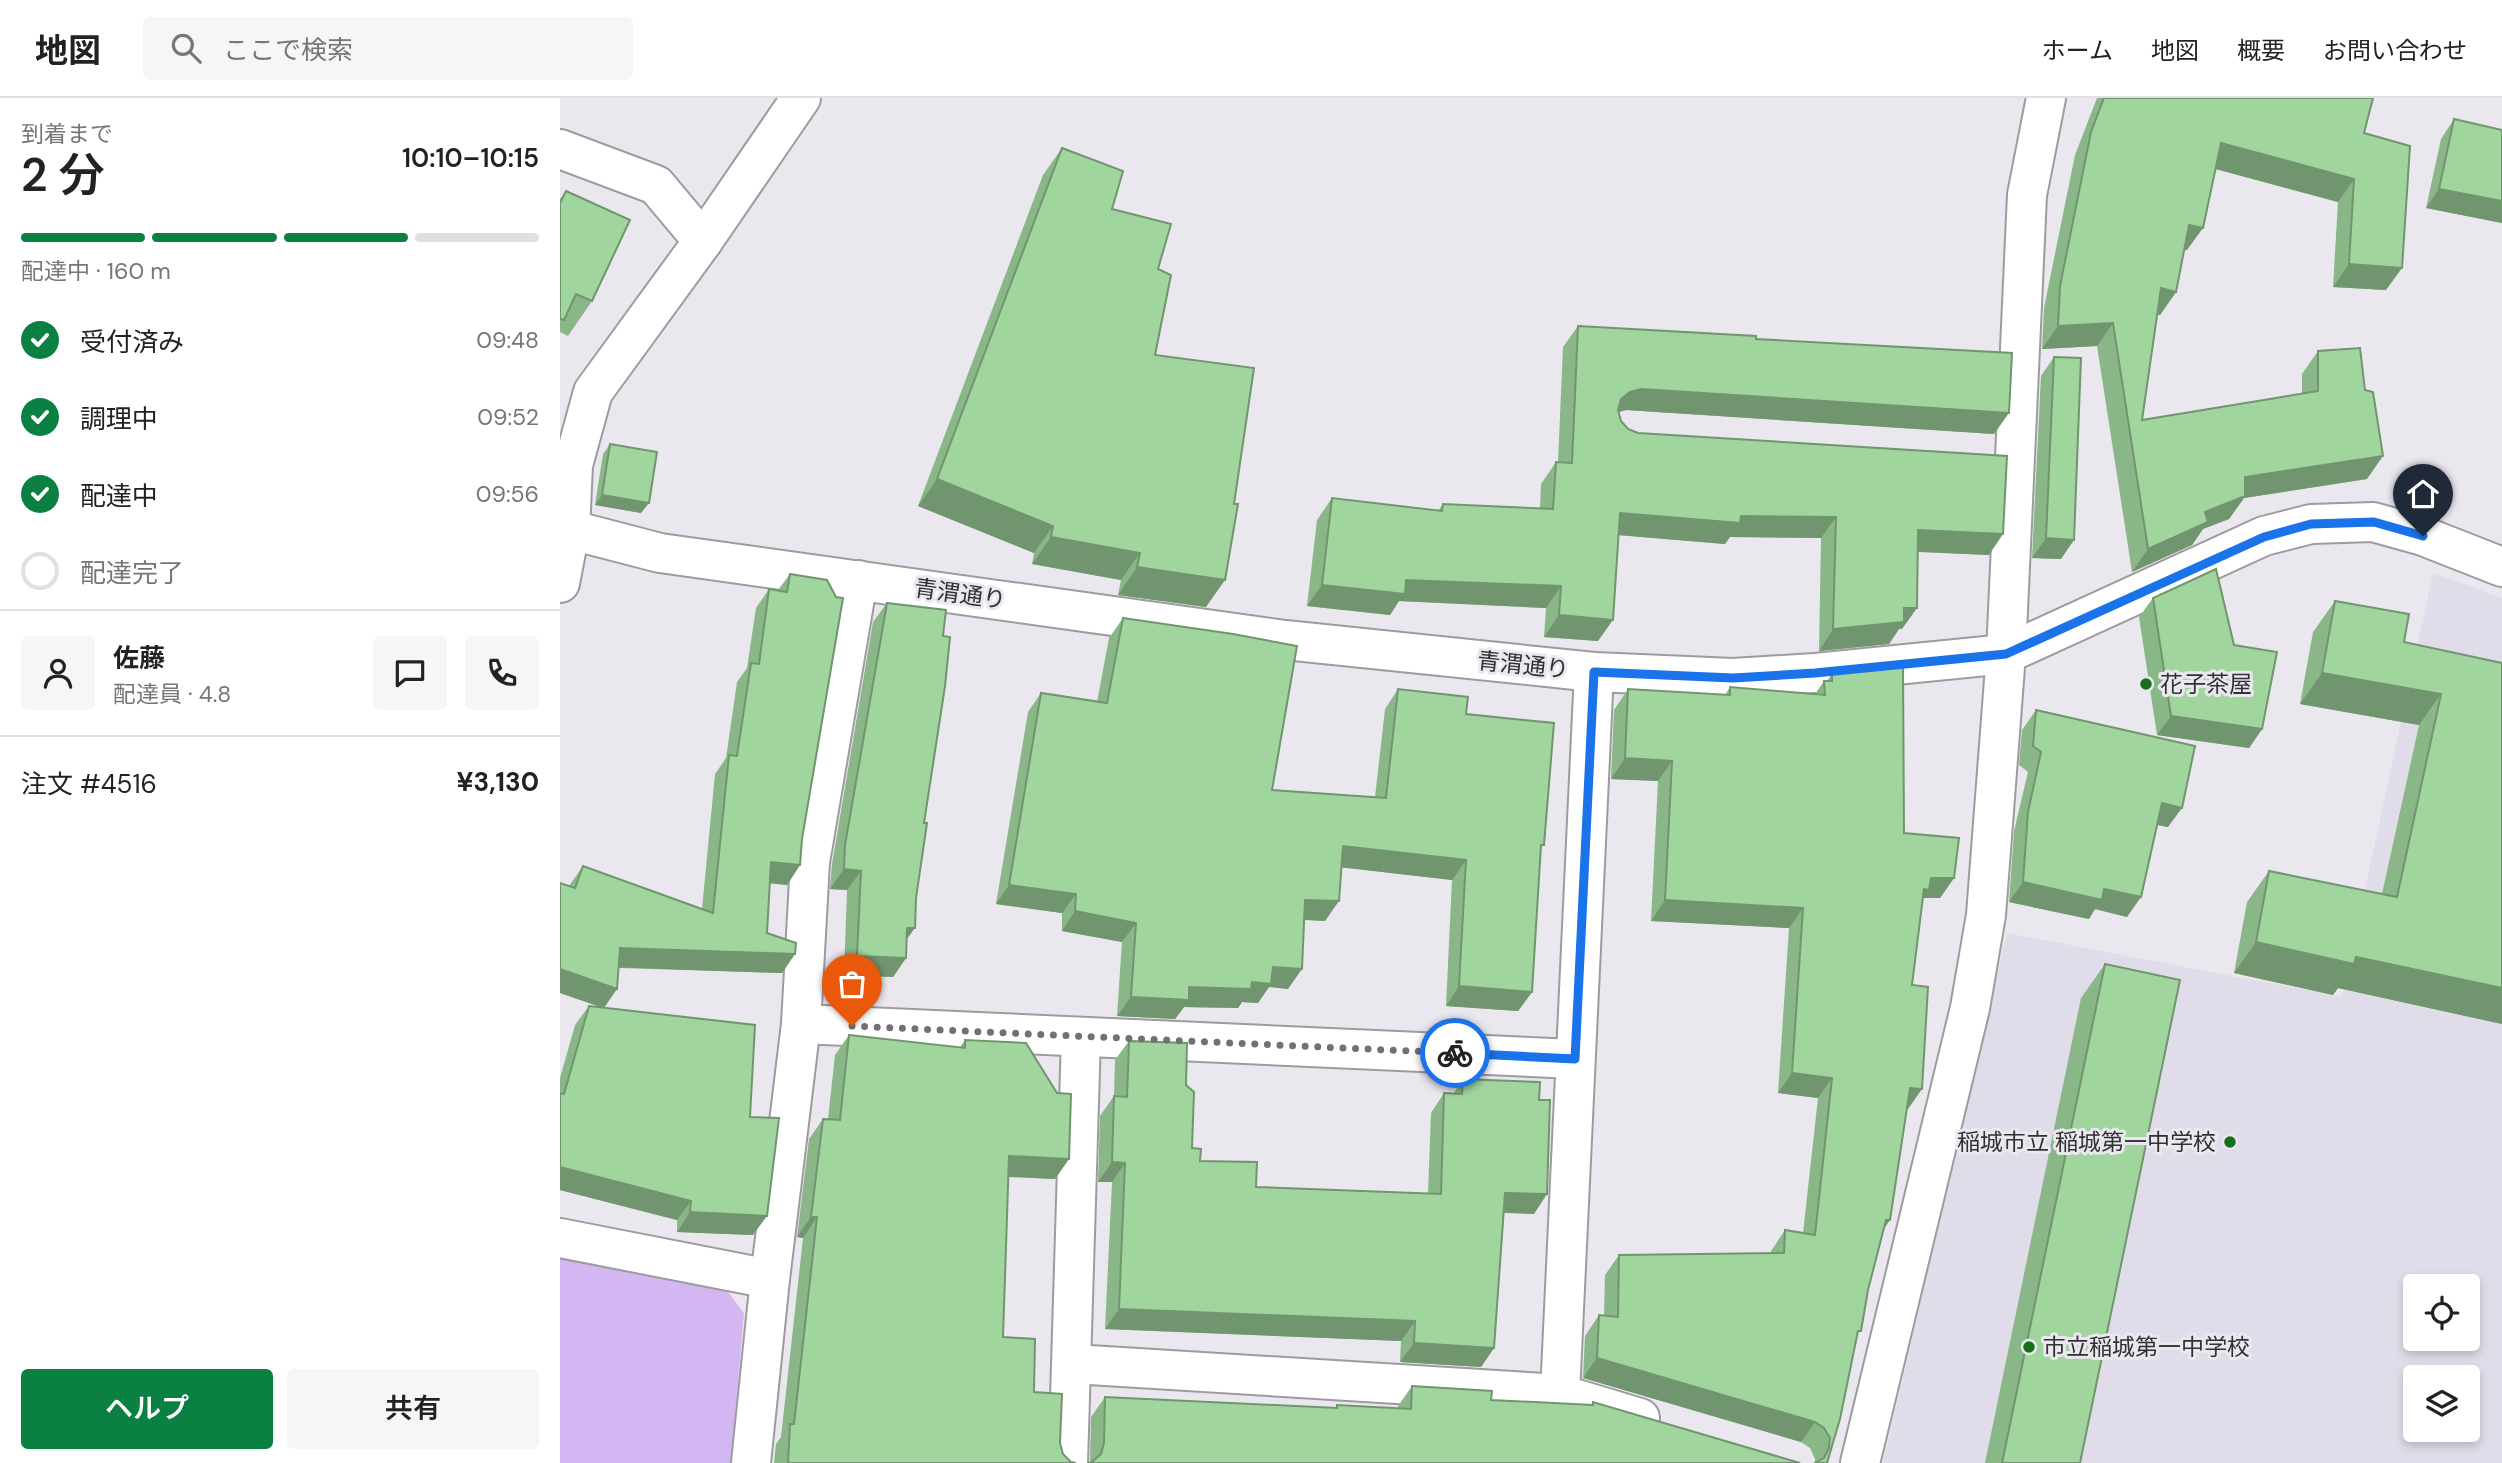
<!DOCTYPE html>
<html lang="ja">
<meta charset="utf-8">
<style>
:root{--surface:#fff;--page:#f6f6f6;--text:#222;--muted:#767676;--line:#e0e0e0;--accent:#0b8043}
body{margin:0;font-family:"DM Sans","Noto Sans JP",sans-serif;background:var(--page);color:var(--text);height:100vh;display:flex;flex-direction:column;font-size:26px;white-space:nowrap}
*{box-sizing:border-box;margin:0}
p{font-size:23px;color:var(--muted)}
.icon{flex:none;width:38px;height:38px;fill:none;stroke:currentColor;stroke-width:2;stroke-linecap:round;stroke-linejoin:round}
.map{position:relative;flex:1;overflow:hidden}
.details{display:flex;flex-direction:column;background:var(--surface);width:560px}
.details>*{flex:none}
.controls{position:absolute;left:1843px;top:1176px;display:grid;gap:14px}
.controls a{display:grid;place-items:center;width:77px;height:77px;border-radius:7px;background:var(--surface);box-shadow:0 4px 10px #0003;font-size:35px}
.pin{position:absolute;display:grid;place-items:center;width:60px;height:60px;color:#fff;margin:-72px -30px;border-radius:50% 50% 50% 0;rotate:-45deg;box-shadow:0 0 7px #0007}
.pin .icon{rotate:45deg}
.courier{position:absolute;display:grid;place-items:center;width:70px;height:70px;margin:-35px;border:5px solid #1a73e8;border-radius:50%;background:#fff;color:#222;box-shadow:0 2px 9px #0007}
.overview em{font-style:normal;font-weight:600}
.overview div{display:flex;flex-direction:column-reverse}
.overview{display:flex;align-items:center;justify-content:space-between;height:119px;padding:0 21px}
h1{font-size:46px;font-weight:600;line-height:52px}
.bar{display:grid;grid-template-columns:repeat(4,1fr);gap:10px 7px;align-content:center;height:84px;padding:0 21px}
.bar i{height:9px;border-radius:5px;background:var(--line)}
.bar .current{background:var(--accent)}
.bar p{grid-column:span 4}
.line{display:flex;align-items:center;gap:18px;padding:0 21px;border-top:2px solid var(--line)}
.line div{flex:1}
.round{display:grid;place-items:center;flex:none;width:74px;height:74px;border-radius:7px;background:var(--page)}
ol{padding:0 21px;list-style:none}
li{display:flex;align-items:center;gap:21px;height:77px}
li p{margin-inline-start:auto}
li .icon{padding:7px;border-radius:50%;background:var(--accent);color:#fff;stroke-width:4}
li:last-child{color:var(--muted)}
li i{width:38px;height:38px;border:4px solid var(--line);border-radius:50%}
.primary-button{display:flex;gap:14px;margin-top:auto;padding:14px 21px}
.primary-button a{flex:1;height:80px;border-radius:7px;background:var(--accent);color:#fff;font-size:28px;font-weight:600;line-height:80px;text-align:center}
.primary-button a+a{background:var(--page);color:var(--text)}
header{display:flex;align-items:center;gap:42px;box-sizing:border-box;height:98px;padding:0 35px;background:var(--surface);border-bottom:2px solid var(--line)}
header strong{font-size:33px}
nav{display:flex;gap:38px;margin-inline-start:auto;font-size:24px}
.search{width:490px;height:63px;background:var(--page);display:flex;align-items:center;gap:18px;box-sizing:border-box;padding:0 24px;border-radius:7px;color:var(--muted);font-size:26px}
main{display:flex;flex:1;min-height:0}
.map>svg:first-child{display:block}
</style>
<header>
<strong>地図</strong>
<div class="search"><svg class="icon" aria-label="search" viewBox="0 0 24 24"><circle cx="10" cy="10" r="6"/><path d="M15 15l6 6"/></svg>ここで検索</div>
<nav><a>ホーム</a><a>地図</a><a>概要</a><a>お問い合わせ</a></nav>
</header>
<main>
<section class="details">
<div class="overview"><div><h1>2 分</h1><p>到着まで</p></div><em>10:10–10:15</em></div>
<div class="bar"><i class="current"></i><i class="current"></i><i class="current"></i><i></i><p>配達中 · 160 m</p></div>
<ol>
<li><svg class="icon" aria-label="check" viewBox="0 0 24 24"><path d="M5 12l5 5 9-10"/></svg>受付済み<p>09:48</p></li>
<li><svg class="icon" aria-label="check" viewBox="0 0 24 24"><path d="M5 12l5 5 9-10"/></svg>調理中<p>09:52</p></li>
<li><svg class="icon" aria-label="check" viewBox="0 0 24 24"><path d="M5 12l5 5 9-10"/></svg>配達中<p>09:56</p></li>
<li><i></i>配達完了</li>
</ol>
<div class="line" style="height:126px"><a class="round"><svg class="icon" aria-label="person" viewBox="0 0 24 24"><circle cx="12" cy="8" r="4"/><path d="M4 21q1-7 8-7t8 7"/></svg></a><div><b>佐藤</b><p>配達員 · 4.8</p></div><a class="round"><svg class="icon" aria-label="chat" viewBox="0 0 24 24"><path d="M4 5h16v11H9l-5 4z"/></svg></a><a class="round"><svg class="icon" aria-label="phone" viewBox="0 0 24 24"><path d="M5 4h4l2 5-3 2q2 4 5 5l2-3 5 2v4C11 20 4 13 5 4z"/></svg></a></div>
<div class="line" style="height:91px"><div>注文 #4516</div><b>¥3,130</b></div>
<div class="primary-button"><a>ヘルプ</a><a>共有</a></div>
</section>
<div class="map">
<svg width="1942" height="1365" viewBox="0 0 1942 1365">
<rect width="100%" height="100%" fill="#eae8ee"/>
<path fill="#e1dce9" fill-rule="evenodd" d="M 1873,475 L 1942,500 L 1942,1365 L 1323,1365 L 1447,835 L 1782,899 ZM 1855,1188 L 1908,1188 L 1908,1241 L 1855,1241 ZM 1855,1279 L 1908,1279 L 1908,1332 L 1855,1332 Z"/>
<path fill="#d2b7f3" d="M 0,1161 L 165,1190 L 184,1215 L 171,1365 L 0,1365 Z"/>
<g fill="none" stroke-linecap="round" stroke-linejoin="round">
<defs>
<g id="minor">
<path d="M 0,51 L 96,87 L 143,143"/>
<path d="M 0,429 L 100,455 L 725,542 L 1034,574 L 1173,580 L 1255,575 L 1446,556 L 1704,438 L 1751,426 L 1813,424 L 1863,438 L 1942,469"/>
<path d="M 0,485 L 10,433 L 13,367 L 33,294 L 143,143 L 241,0"/>
<path d="M 241,926 L 1015,961"/>
<path d="M 0,1140 L 210,1181"/>
<path d="M 513,1266 L 1000,1296 L 1080,1320"/>
<path d="M 1000,1296 L 1034,574"/>
<path d="M 191,1365 L 210,1181 L 241,926 L 250,764 L 298,482"/>
<path d="M 508,1365 L 521,939"/>
<path d="M 1300,1365 L 1410,910 L 1426,817 L 1446,556 L 1467,97 L 1486,0"/>
</g>
</defs>
<use href="#minor" stroke="#9d9ba0" stroke-width="42"/>
<use href="#minor" stroke="#fff" stroke-width="38"/>
</g>
<g fill="#8ab788">
<path d="M 1537,0 L 1813,0 L 1804,35 L 1826,192 L 1773,189 L 1778,104 L 1655,71 L 1627,152 L 1624,152 L 1616,194 L 1600,217 L 1597,216 L 1582,322 L 1742,296 L 1742,276 L 1758,253 L 1807,381 L 1684,400 L 1669,421 L 1643,431 L 1632,447 L 1572,474 L 1537,248 L 1482,251 L 1484,210 L 1515,57 Z"/>
<path d="M 1894,21 L 1942,32 L 1942,125 L 1866,110 L 1881,41 Z"/>
<path d="M 502,50 L 552,111 L 595,257 L 646,509 L 558,497 L 561,482 L 472,466 L 474,455 L 358,408 L 483,77 Z"/>
<path d="M 6,93 L 32,203 L 8,238 L 0,234 L 0,101 Z"/>
<path d="M 1018,228 L 1196,241 L 1434,336 L 1066,312 L 1059,314 L 1061,323 L 1068,331 L 1429,457 L 1357,454 L 1342,531 L 1339,531 L 1329,546 L 1259,553 L 1261,440 L 1170,439 L 1165,446 L 1059,437 L 1038,543 L 984,539 L 986,510 L 839,503 L 830,517 L 747,508 L 757,422 L 772,400 L 878,413 L 883,406 L 980,410 L 981,386 L 996,364 L 998,364 L 1003,249 Z"/>
<path d="M 1494,259 L 1501,461 L 1472,460 L 1481,278 Z"/>
<path d="M 50,346 L 81,415 L 35,407 L 43,356 Z"/>
<path d="M 230,476 L 240,767 L 227,787 L 210,785 L 207,835 L 235,856 L 222,875 L 59,870 L 44,910 L 190,1019 L 193,1137 L 117,1134 L 117,1122 L 0,1092 L 0,980 L 15,927 L 29,908 L 43,910 L 0,895 L 9,788 L 23,768 L 142,811 L 155,676 L 166,660 L 177,584 L 187,570 L 196,510 L 209,491 L 218,492 Z"/>
<path d="M 1593,500 L 1702,631 L 1689,650 L 1597,637 L 1579,519 Z"/>
<path d="M 1775,503 L 1844,544 L 1942,565 L 1942,926 L 1778,890 L 1773,897 L 1674,875 L 1687,804 L 1709,773 L 1822,796 L 1859,627 L 1740,606 L 1753,534 Z"/>
<path d="M 327,505 L 383,538 L 364,725 L 347,841 L 346,860 L 333,879 L 284,877 L 287,792 L 270,791 L 272,766 L 313,524 Z"/>
<path d="M 563,520 L 712,692 L 815,699 L 825,611 L 838,591 L 906,616 L 981,752 L 972,894 L 958,913 L 886,908 L 892,782 L 781,769 L 765,823 L 744,822 L 728,891 L 709,889 L 698,905 L 682,904 L 678,910 L 624,909 L 615,921 L 557,918 L 562,844 L 502,833 L 502,815 L 436,806 L 468,614 L 481,595 L 537,604 L 549,540 Z"/>
<path d="M 1272,576 L 1344,735 L 1394,780 L 1380,800 L 1363,800 L 1362,802 L 1352,887 L 1348,1011 L 1347,1011 L 1323,1132 L 1308,1192 L 1267,1365 L 1255,1365 L 1255,1361 L 1250,1350 L 1241,1344 L 1023,1280 L 1025,1238 L 1039,1217 L 1044,1218 L 1045,1177 L 1059,1157 L 1211,1155 L 1211,1153 L 1225,1132 L 1243,1135 L 1258,1000 L 1218,995 L 1229,830 L 1091,823 L 1098,683 L 1051,681 L 1054,612 L 1068,591 L 1165,597 L 1170,589 L 1255,596 L 1264,583 L 1267,583 Z"/>
<path d="M 1476,612 L 1608,729 L 1597,727 L 1567,819 L 1535,811 L 1529,821 L 1449,804 L 1454,733 L 1468,674 L 1459,667 L 1462,632 Z"/>
<path d="M 1545,866 L 1520,1365 L 1425,1365 L 1521,900 Z"/>
<path d="M 289,937 L 400,949 L 405,942 L 509,1061 L 495,1081 L 448,1079 L 443,1239 L 500,1345 L 503,1356 L 511,1364 L 516,1365 L 214,1365 L 216,1346 L 221,1339 L 243,1140 L 237,1139 L 249,1041 L 263,1021 L 268,1021 L 275,957 Z"/>
<path d="M 569,943 L 626,987 L 632,1050 L 640,1063 L 696,1089 L 868,1095 L 871,1015 L 884,995 L 893,996 L 903,981 L 974,1116 L 944,1115 L 934,1250 L 921,1269 L 840,1264 L 841,1243 L 545,1231 L 552,1084 L 538,1084 L 540,1018 L 554,998 L 555,962 Z"/>
<path d="M 852,1288 L 931,1302 L 1031,1307 L 1033,1304 L 1240,1365 L 530,1365 L 531,1319 L 545,1299 L 775,1310 L 777,1307 L 838,1310 L 838,1308 Z"/>
</g>
<g fill="#71956f">
<path d="M 1661,45 L 1794,81 L 1778,104 L 1645,68 Z"/>
<path d="M 1879,91 L 1942,103 L 1942,125 L 1866,110 Z"/>
<path d="M 1629,127 L 1643,130 L 1627,152 L 1613,150 Z"/>
<path d="M 1789,166 L 1842,170 L 1826,192 L 1773,189 Z"/>
<path d="M 1601,190 L 1616,194 L 1600,217 L 1585,213 Z"/>
<path d="M 1553,225 L 1537,248 L 1482,251 L 1498,228 Z"/>
<path d="M 1081,291 L 1449,315 L 1434,336 L 1066,312 L 1055,315 L 1061,301 L 1070,294 Z"/>
<path d="M 1823,358 L 1807,381 L 1684,400 L 1669,421 L 1643,431 L 1632,447 L 1572,474 L 1588,451 L 1645,414 L 1685,379 Z"/>
<path d="M 377,381 L 493,428 L 474,455 L 358,408 Z"/>
<path d="M 42,397 L 89,405 L 81,415 L 35,407 Z"/>
<path d="M 1060,415 L 1181,418 L 1276,419 L 1261,440 L 1170,439 L 1165,446 L 1045,436 Z"/>
<path d="M 1358,432 L 1443,436 L 1429,457 L 1343,453 Z"/>
<path d="M 491,439 L 580,455 L 561,482 L 472,466 Z"/>
<path d="M 1486,440 L 1514,442 L 1501,461 L 1472,460 Z"/>
<path d="M 577,469 L 665,482 L 646,509 L 558,497 Z"/>
<path d="M 846,482 L 1001,488 L 986,510 L 839,503 L 830,517 L 747,508 L 762,487 Z"/>
<path d="M 1344,510 L 1357,510 L 1342,531 L 1339,531 L 1329,546 L 1259,553 L 1273,531 Z"/>
<path d="M 999,517 L 1053,522 L 1038,543 L 984,539 Z"/>
<path d="M 1762,575 L 1881,596 L 1859,627 L 1740,606 Z"/>
<path d="M 1611,618 L 1702,631 L 1689,650 L 1597,637 Z"/>
<path d="M 1065,660 L 1112,663 L 1098,683 L 1051,681 Z"/>
<path d="M 1602,705 L 1622,710 L 1608,729 L 1588,725 Z"/>
<path d="M 783,748 L 906,762 L 892,782 L 769,768 Z"/>
<path d="M 211,764 L 240,767 L 227,787 L 198,784 Z"/>
<path d="M 284,771 L 301,773 L 287,792 L 270,791 Z"/>
<path d="M 1371,780 L 1394,780 L 1380,800 L 1363,800 L 1355,813 L 1349,812 Z"/>
<path d="M 1463,784 L 1544,791 L 1581,799 L 1567,819 L 1535,811 L 1529,821 L 1449,804 Z"/>
<path d="M 449,787 L 516,796 L 502,815 L 436,806 Z"/>
<path d="M 745,802 L 779,803 L 765,823 L 732,821 Z"/>
<path d="M 1105,802 L 1243,810 L 1229,830 L 1091,823 Z"/>
<path d="M 515,813 L 576,825 L 562,844 L 502,833 Z"/>
<path d="M 347,830 L 355,830 L 341,849 Z"/>
<path d="M 1696,844 L 1796,859 L 1942,890 L 1942,926 L 1778,890 L 1773,897 L 1674,875 Z"/>
<path d="M 60,850 L 235,856 L 222,875 L 47,869 Z"/>
<path d="M 297,858 L 346,860 L 333,879 L 284,877 Z"/>
<path d="M 713,869 L 742,871 L 728,891 L 709,889 L 698,905 L 682,904 L 678,910 L 624,909 L 615,921 L 557,918 L 571,899 L 629,889 L 692,884 Z"/>
<path d="M 0,871 L 57,891 L 44,910 L 0,895 Z"/>
<path d="M 899,888 L 972,894 L 958,913 L 886,908 Z"/>
<path d="M 1232,975 L 1272,980 L 1258,1000 L 1218,995 Z"/>
<path d="M 1350,990 L 1362,991 L 1348,1011 L 1336,1010 Z"/>
<path d="M 449,1058 L 509,1061 L 495,1081 L 435,1078 Z"/>
<path d="M 552,1064 L 565,1065 L 552,1084 L 538,1084 Z"/>
<path d="M 0,1069 L 131,1103 L 117,1122 L 0,1092 Z"/>
<path d="M 945,1095 L 987,1096 L 974,1116 L 932,1114 Z"/>
<path d="M 130,1114 L 207,1118 L 193,1137 L 117,1134 Z"/>
<path d="M 251,1119 L 257,1119 L 243,1140 L 237,1139 Z"/>
<path d="M 1326,1122 L 1330,1122 L 1316,1142 Z"/>
<path d="M 559,1211 L 855,1223 L 841,1243 L 545,1231 Z"/>
<path d="M 854,1245 L 934,1250 L 921,1269 L 840,1264 Z"/>
<path d="M 1037,1260 L 1255,1324 L 1241,1344 L 1023,1280 Z"/>
</g>
<g fill="#a1d59e" stroke="#71956f" stroke-width="2">
<path d="M 1544,0 L 1813,0 L 1804,35 L 1850,48 L 1842,170 L 1789,166 L 1794,81 L 1661,45 L 1643,130 L 1629,127 L 1616,194 L 1601,190 L 1582,322 L 1758,293 L 1758,253 L 1800,250 L 1805,292 L 1813,294 L 1823,358 L 1685,379 L 1685,398 L 1645,414 L 1648,424 L 1588,451 L 1553,225 L 1498,228 L 1500,188 L 1531,34 Z"/>
<path d="M 1894,21 L 1942,32 L 1942,103 L 1879,91 Z"/>
<path d="M 502,50 L 563,73 L 552,111 L 611,126 L 598,171 L 611,177 L 595,257 L 694,270 L 674,406 L 678,406 L 665,482 L 577,469 L 580,455 L 491,439 L 493,428 L 377,381 Z"/>
<path d="M 6,93 L 70,122 L 32,203 L 16,196 L 4,222 L 0,221 L 0,105 Z"/>
<path d="M 1018,228 L 1196,238 L 1196,241 L 1452,255 L 1449,315 L 1081,291 L 1070,294 L 1061,301 L 1058,312 L 1061,323 L 1068,331 L 1078,335 L 1447,358 L 1443,436 L 1358,432 L 1357,510 L 1344,510 L 1344,524 L 1273,531 L 1276,419 L 1181,418 L 1180,425 L 1060,415 L 1053,522 L 999,517 L 1001,488 L 846,482 L 845,496 L 762,487 L 772,400 L 882,413 L 883,406 L 993,411 L 996,364 L 1012,365 Z"/>
<path d="M 1494,259 L 1521,260 L 1514,442 L 1486,440 Z"/>
<path d="M 50,346 L 97,354 L 89,405 L 42,397 Z"/>
<path d="M 1656,471 L 1674,547 L 1717,554 L 1702,631 L 1611,618 L 1593,500 Z"/>
<path d="M 230,476 L 267,482 L 276,499 L 283,500 L 242,741 L 240,767 L 211,764 L 207,835 L 236,845 L 235,856 L 60,850 L 57,891 L 0,871 L 0,785 L 15,790 L 23,768 L 153,815 L 169,657 L 177,658 L 191,565 L 199,566 L 209,491 L 227,494 Z"/>
<path d="M 1775,503 L 1849,516 L 1844,544 L 1942,565 L 1942,890 L 1796,859 L 1794,866 L 1696,844 L 1709,773 L 1837,799 L 1881,596 L 1762,575 Z"/>
<path d="M 327,505 L 386,512 L 383,538 L 390,539 L 385,588 L 364,725 L 367,725 L 356,800 L 355,830 L 347,830 L 346,860 L 297,858 L 301,773 L 284,771 L 285,747 Z"/>
<path d="M 563,520 L 673,536 L 737,548 L 712,692 L 826,700 L 838,591 L 908,599 L 906,616 L 994,625 L 984,747 L 981,747 L 972,894 L 899,888 L 906,762 L 783,748 L 779,803 L 745,802 L 742,871 L 713,869 L 711,886 L 692,884 L 691,891 L 629,889 L 629,902 L 571,899 L 576,825 L 515,813 L 516,796 L 449,787 L 481,595 L 547,605 Z"/>
<path d="M 1343,569 L 1344,735 L 1399,740 L 1394,780 L 1371,780 L 1369,792 L 1364,791 L 1352,887 L 1368,889 L 1362,991 L 1350,990 L 1330,1122 L 1326,1122 L 1308,1192 L 1301,1233 L 1298,1233 L 1280,1321 L 1267,1365 L 1255,1365 L 1264,1360 L 1269,1350 L 1270,1340 L 1264,1330 L 1255,1324 L 1037,1260 L 1039,1217 L 1058,1219 L 1059,1157 L 1224,1155 L 1225,1132 L 1255,1137 L 1272,980 L 1232,975 L 1243,810 L 1105,802 L 1112,663 L 1065,660 L 1068,591 L 1170,597 L 1170,589 L 1265,597 L 1264,583 L 1272,583 L 1272,576 Z"/>
<path d="M 1476,612 L 1635,648 L 1622,710 L 1602,705 L 1581,799 L 1544,791 L 1542,802 L 1463,784 L 1468,714 L 1481,654 L 1473,648 Z"/>
<path d="M 1545,866 L 1620,882 L 1520,1365 L 1442,1365 Z"/>
<path d="M 29,908 L 195,927 L 190,1019 L 219,1020 L 207,1118 L 130,1114 L 131,1103 L 0,1069 L 0,995 L 4,996 Z"/>
<path d="M 289,937 L 405,950 L 405,942 L 466,945 L 497,995 L 511,996 L 509,1061 L 449,1058 L 443,1239 L 475,1241 L 474,1294 L 502,1296 L 500,1345 L 503,1356 L 511,1364 L 516,1365 L 228,1365 L 230,1326 L 234,1326 L 257,1119 L 251,1119 L 263,1021 L 280,1022 Z"/>
<path d="M 569,943 L 627,945 L 626,987 L 634,994 L 632,1050 L 641,1051 L 640,1063 L 697,1064 L 696,1089 L 881,1096 L 884,995 L 902,996 L 903,981 L 980,984 L 979,1002 L 990,1002 L 987,1096 L 945,1095 L 934,1250 L 854,1245 L 855,1223 L 559,1211 L 565,1065 L 552,1064 L 554,998 L 567,999 Z"/>
<path d="M 852,1288 L 932,1293 L 931,1302 L 1033,1307 L 1033,1304 L 1240,1365 L 528,1365 L 532,1364 L 541,1356 L 544,1345 L 545,1299 L 777,1310 L 777,1307 L 851,1311 Z"/>
</g>
<g fill="none" stroke-linecap="round" stroke-linejoin="round">
<path stroke="#727074" stroke-width="7" stroke-dasharray="0 12.6" d="M 292,928 L 895,955"/>
<path stroke="#1a73e8" stroke-width="9" d="M 895,955 L 1015,961 L 1034,574 L 1173,580 L 1255,575 L 1446,556 L 1704,439 L 1751,426 L 1814,424 L 1863,438"/>
</g>
<g fill="#156f1b" stroke="#eae8ee" stroke-width="2.5">
<circle cx="1586" cy="586" r="7"/>
<circle cx="1670" cy="1044" r="7"/>
<circle cx="1469" cy="1249" r="7"/>
</g>
<g text-anchor="middle" stroke-width="6" stroke-linejoin="round" paint-order="stroke">
<g font-size="23" fill="#313033" stroke="#eae8ee">
<text transform="translate(400 496) rotate(8)" y="8">青渭通り</text>
<text transform="translate(963 567) rotate(6)" y="8">青渭通り</text>
</g>
<g font-size="23" fill="#313033" stroke="#eae8ee" text-anchor="start">
<text x="1600" y="594">花子茶屋</text>
<text x="1656" y="1052" text-anchor="end">稲城市立 稲城第一中学校</text>
<text x="1483" y="1257">市立稲城第一中学校</text>
</g>
</g>
</svg>
<div class="controls">
<a><svg class="icon" aria-label="locate" viewBox="0 0 24 24"><circle cx="12" cy="12" r="6"/><path d="M12 2v4M12 18v4M2 12h4M18 12h4"/></svg></a>
<a><svg class="icon" aria-label="layers" viewBox="0 0 24 24"><path d="M12 4l9 5-9 5-9-5zM3 14l9 5 9-5"/></svg></a>
</div>
<div class="pin" style="left:292px;top:928px;background:#ea580c"><svg class="icon" aria-label="bag" viewBox="0 0 24 24"><path d="M5 8h14l-1 12H6zM9 8a3 3 0 0 1 6 0"/></svg></div>
<div class="pin" style="left:1863px;top:438px;background:#1f2937"><svg class="icon" aria-label="home" viewBox="0 0 24 24"><path d="M3 11l9-7 9 7M6 9v11h12V9"/></svg></div>
<div class="courier" style="left:895px;top:955px"><svg class="icon" aria-label="bike" viewBox="0 0 24 24"><circle cx="6" cy="16" r="4"/><circle cx="18" cy="16" r="4"/><path d="M6 16l4-8h5l3 8M10 8l3 8H6M13 5h3"/></svg></div>
</div>
</main>
